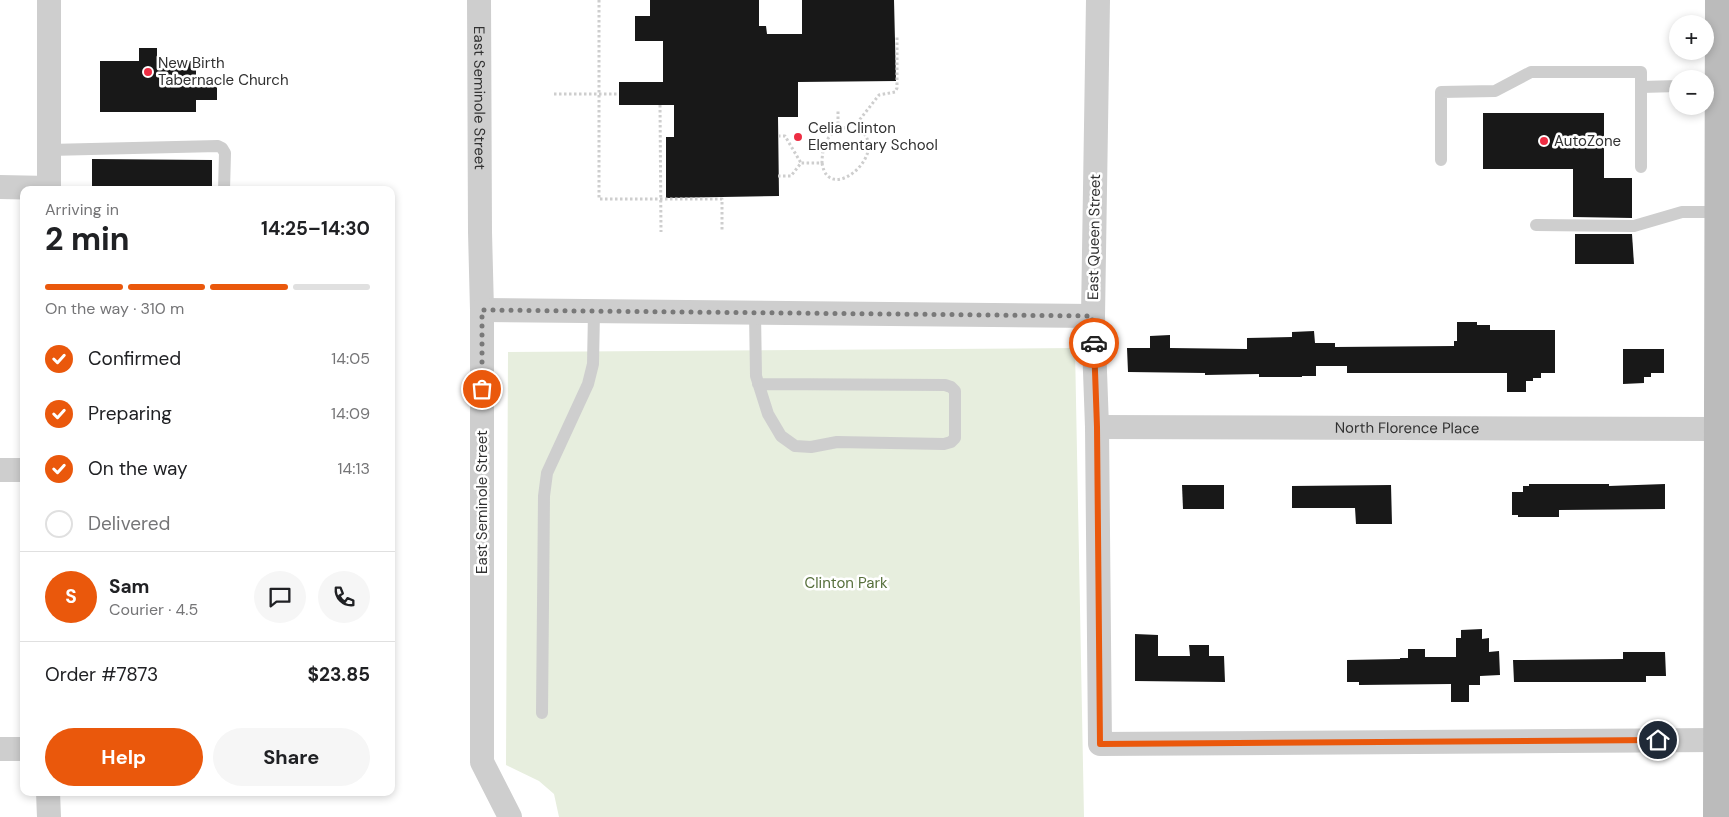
<!DOCTYPE html>
<meta charset="utf-8">
<style>
:root{--surface:#fff;--page:#f6f6f6;--text:#202124;--muted:#757577;--line:#e0e0e0;--accent:#ea580c}
body{margin:0;font-family:"DM Sans",sans-serif;background:var(--page);color:var(--text);height:100vh;display:flex;flex-direction:column;font-size:19px;white-space:nowrap}
*{box-sizing:border-box;margin:0}
p{font-size:16px;color:var(--muted)}
.icon{flex:none;width:28px;height:28px;fill:none;stroke:currentColor;stroke-width:2;stroke-linecap:round;stroke-linejoin:round}
.map{position:relative;flex:1;overflow:hidden}
.details{position:absolute;left:20px;top:186px;width:375px;height:610px;display:flex;flex-direction:column;background:var(--surface);border-radius:10px;box-shadow:0 2px 8px #0003}
.details>*{flex:none}
.controls{position:absolute;left:1669px;top:15px;display:grid;gap:10px}
.controls a{display:grid;place-items:center;width:45px;height:45px;border-radius:50%;background:var(--surface);box-shadow:0 2px 8px #0003;font-size:25px}
.pin{position:absolute;display:grid;place-items:center;width:42px;height:42px;color:#fff;margin:-21px;border:2px solid #fff;border-radius:50%;box-shadow:0 1px 5px #0007}
.courier{position:absolute;display:grid;place-items:center;width:50px;height:50px;margin:-25px;border:4px solid #ea580c;border-radius:50%;background:#fff;color:#222;box-shadow:0 1px 6px #0007}
.summary em{font-style:normal;font-weight:700}
.summary div{display:flex;flex-direction:column-reverse}
.summary{display:flex;align-items:center;justify-content:space-between;height:85px;padding:0 25px}
h1{font-size:32px;font-weight:700;line-height:38px}
.bar{display:grid;grid-template-columns:repeat(4,1fr);gap:8px 5px;align-content:center;height:60px;padding:0 25px}
.bar i{height:6px;border-radius:4px;background:var(--line)}
.bar .active{background:var(--accent)}
.bar p{grid-column:span 4}
.line{display:flex;align-items:center;gap:12px;padding:0 25px;border-top:1px solid var(--line)}
.line div{flex:1}
.round{display:grid;place-items:center;flex:none;width:52px;height:52px;border-radius:26px;background:var(--page)}
ol{padding:0 25px;list-style:none}
li{display:flex;align-items:center;gap:15px;height:55px}
li p{margin-inline-start:auto}
li .icon{padding:5px;border-radius:50%;background:var(--accent);color:#fff;stroke-width:4}
li:last-child{color:var(--muted)}
li i{width:28px;height:28px;border:2px solid var(--line);border-radius:50%}
.cta{display:flex;gap:10px;margin-top:auto;padding:10px 25px}
.cta a{flex:1;height:58px;border-radius:30px;background:var(--accent);color:#fff;font-size:20px;font-weight:700;line-height:58px;text-align:center}
.cta a+a{background:var(--page);color:var(--text)}
.map>svg:first-child{display:block}
</style>
<div class="map">
<svg width="1729" height="817" viewBox="0 0 1729 817">
<rect width="100%" height="100%" fill="#fff"/>
<path fill="#e7eede" d="M 1075,348 L 1084,817 L 559,817 L 554,794 L 539,781 L 506,765 L 508,352 Z"/>
<g fill="#181818">
<path d="M 650,0 L 759,0 L 759,26 L 766,26 L 767,34 L 802,34 L 802,0 L 894,0 L 896,81 L 798,82 L 798,117 L 778,117 L 779,196 L 666,198 L 666,137 L 674,137 L 674,105 L 619,105 L 619,82 L 663,82 L 663,41 L 635,41 L 635,16 L 650,16 Z"/>
<path d="M 139,48 L 157,48 L 157,61 L 196,61 L 196,82 L 217,82 L 217,100 L 196,100 L 196,112 L 100,112 L 100,61 L 139,61 Z"/>
<path d="M 1483,113 L 1604,113 L 1604,178 L 1632,178 L 1632,218 L 1573,217 L 1573,169 L 1483,169 Z"/>
<path d="M 92,159 L 212,160 L 212,190 L 92,190 Z"/>
<path d="M 1575,234 L 1632,234 L 1634,264 L 1575,264 Z"/>
<path d="M 1457,322 L 1477,322 L 1477,325 L 1490,325 L 1490,330 L 1555,330 L 1555,373 L 1541,373 L 1541,378 L 1533,378 L 1533,381 L 1526,381 L 1526,392 L 1507,392 L 1507,373 L 1347,373 L 1347,366 L 1316,366 L 1316,376 L 1302,376 L 1302,377 L 1259,377 L 1259,374 L 1205,375 L 1205,373 L 1128,372 L 1127,348 L 1150,348 L 1150,336 L 1170,335 L 1170,348 L 1247,349 L 1247,338 L 1292,337 L 1292,332 L 1314,331 L 1315,343 L 1335,343 L 1335,347 L 1454,346 L 1454,341 L 1457,341 Z"/>
<path d="M 1623,349 L 1664,349 L 1664,373 L 1651,373 L 1651,377 L 1644,377 L 1644,383 L 1623,384 Z"/>
<path d="M 1529,484 L 1609,484 L 1609,486 L 1665,484 L 1665,509 L 1559,510 L 1559,517 L 1518,517 L 1518,515 L 1512,515 L 1512,492 L 1523,492 L 1523,486 L 1529,486 Z"/>
<path d="M 1182,485 L 1224,485 L 1224,509 L 1183,509 Z"/>
<path d="M 1391,485 L 1392,524 L 1356,524 L 1355,508 L 1292,508 L 1292,486 Z"/>
<path d="M 1482,629 L 1482,639 L 1489,638 L 1489,652 L 1499,651 L 1500,675 L 1480,676 L 1480,685 L 1469,685 L 1469,702 L 1451,702 L 1451,684 L 1359,685 L 1359,682 L 1347,682 L 1347,660 L 1400,659 L 1400,658 L 1408,658 L 1408,649 L 1425,649 L 1425,657 L 1456,657 L 1456,638 L 1461,638 L 1461,630 Z"/>
<path d="M 1135,634 L 1158,635 L 1158,656 L 1190,656 L 1189,645 L 1209,645 L 1209,656 L 1224,656 L 1225,682 L 1135,681 Z"/>
<path d="M 1623,652 L 1665,652 L 1666,676 L 1646,676 L 1646,682 L 1514,682 L 1513,660 L 1623,659 Z"/>
</g>
<g fill="none" stroke-linecap="round" stroke-linejoin="round">
<g stroke="#cecece" stroke-width="3" stroke-dasharray="2.5 2.5" stroke-linecap="butt">
<path d="M 599,0 L 599,199 L 722,199 L 722,232"/>
<path d="M 554,94 L 619,94"/>
<path d="M 660,105 L 661,232"/>
<path d="M 838,129 L 838,110"/>
<path d="M 778,136 L 785,136 L 801,163"/>
<path d="M 822,163 C 829,209 898,146 854,127"/>
<path d="M 778,176 L 791,176 L 801,163 L 822,163 C 822,142 831,126 854,127 L 879,95 L 895,92 L 897,88 L 897,35"/>
</g>
<g stroke="#cecece" stroke-width="12">
<path d="M 1641,87 L 1678,86"/>
<path d="M 49,150 L 218,146 L 222,148 L 225,153 L 224,190"/>
<path d="M 1441,160 L 1441,92 L 1495,91 L 1531,72 L 1641,72 L 1641,167"/>
<path d="M 1536,225 L 1634,226 L 1682,212 L 1718,212"/>
<path d="M 755,313 L 756,376 L 768,414 L 781,436 L 795,446 L 811,447 L 837,442 L 944,444 L 951,442 L 955,438 L 955,391 L 951,387 L 945,385 L 758,384"/>
<path d="M 542,713 L 544,496 L 547,473 L 588,384 L 593,364 L 594,312"/>
</g>
<g stroke="#cecece" stroke-width="24">
<path id="s1" d="M 479,0 L 480,232 L 482,310 L 482,762 L 510,817"/>
<path d="M 1098,0 L 1093,316 L 1097,427 L 1100,744 L 1717,740"/>
<path d="M 0,187 L 49,188"/>
<path d="M 49,190 L 49,0"/>
<path d="M 482,310 L 1093,316"/>
<path id="s2" d="M 1097,427 L 1717,429"/>
<path d="M 0,470 L 24,470"/>
<path d="M 0,749 L 24,749"/>
<path d="M 48,792 L 49,817"/>
</g>
<path stroke="#bbb" stroke-width="28" d="M 1717,817 L 1719,0"/>
</g>
<g fill="none" stroke-linecap="round" stroke-linejoin="round">
<path stroke="#797979" stroke-width="5" stroke-dasharray="0 9" d="M 482,389 L 482,310 L 1092,316 L 1094,343"/>
<path stroke="#ea580c" stroke-width="6" d="M 1094,343 L 1097,427 L 1100,744 L 1658,740"/>
</g>
<g fill="#ed2d43" stroke="#fff" stroke-width="2">
<circle cx="148" cy="72" r="5"/>
<circle cx="798" cy="137" r="5"/>
<circle cx="1544" cy="141" r="5"/>
</g>
<g text-anchor="middle" stroke-width="5" stroke-linejoin="round" paint-order="stroke">
<g font-size="15" fill="#313131" stroke="#fff" text-anchor="start">
<text x="158" y="68">New Birth<tspan x="158" dy="17">Tabernacle Church</tspan></text>
<text x="808" y="133">Celia Clinton<tspan x="808" dy="17">Elementary School</tspan></text>
<text x="1554" y="146">AutoZone</text>
</g>
<g font-size="15" fill="#313131" stroke="#fff">
<text dy="5" stroke="none"><textPath href="#s1" startOffset="98">East Seminole Street</textPath></text>
<text transform="translate(1094 237) rotate(-89)" y="5">East Queen Street</text>
<text dy="5" stroke="none"><textPath href="#s2" startOffset="310">North Florence Place</textPath></text>
<text transform="translate(482 502) rotate(-90)" y="5">East Seminole Street</text>
</g>
<g font-size="15" fill="#566f3b" stroke="#fff">
<text x="846" y="588">Clinton Park</text>
</g>
</g>
</svg>
<div class="controls">
<a>+</a>
<a>−</a>
</div>
<div class="pin" style="left:482px;top:389px;background:#ea580c"><svg class="icon" aria-label="bag" viewBox="0 0 24 24"><path d="M5 8h14l-1 12H6zM9 8a3 3 0 0 1 6 0"/></svg></div>
<div class="pin" style="left:1658px;top:740px;background:#1f2937"><svg class="icon" aria-label="home" viewBox="0 0 24 24"><path d="M3 11l9-7 9 7M6 9v11h12V9"/></svg></div>
<div class="courier" style="left:1094px;top:343px"><svg class="icon" aria-label="car" viewBox="0 0 24 24"><path d="M5 17H2v-5l4-1 3-4h7l3 4 3 1v5h-3M9 17h6M6 11h13"/><circle cx="7" cy="17" r="2"/><circle cx="17" cy="17" r="2"/></svg></div>
<section class="details">
<div class="summary"><div><h1>2 min</h1><p>Arriving in</p></div><em>14:25–14:30</em></div>
<div class="bar"><i class="active"></i><i class="active"></i><i class="active"></i><i></i><p>On the way · 310 m</p></div>
<ol>
<li><svg class="icon" aria-label="check" viewBox="0 0 24 24"><path d="M5 12l5 5 9-10"/></svg>Confirmed<p>14:05</p></li>
<li><svg class="icon" aria-label="check" viewBox="0 0 24 24"><path d="M5 12l5 5 9-10"/></svg>Preparing<p>14:09</p></li>
<li><svg class="icon" aria-label="check" viewBox="0 0 24 24"><path d="M5 12l5 5 9-10"/></svg>On the way<p>14:13</p></li>
<li><i></i>Delivered</li>
</ol>
<div class="line" style="height:90px"><b class="round" style="background:var(--accent);color:#fff">S</b><div><b>Sam</b><p>Courier · 4.5</p></div><a class="round"><svg class="icon" aria-label="chat" viewBox="0 0 24 24"><path d="M4 5h16v11H9l-5 4z"/></svg></a><a class="round"><svg class="icon" aria-label="phone" viewBox="0 0 24 24"><path d="M5 4h4l2 5-3 2q2 4 5 5l2-3 5 2v4C11 20 4 13 5 4z"/></svg></a></div>
<div class="line" style="height:65px"><div>Order #7873</div><b>$23.85</b></div>
<div class="cta"><a>Help</a><a>Share</a></div>
</section>
</div>
